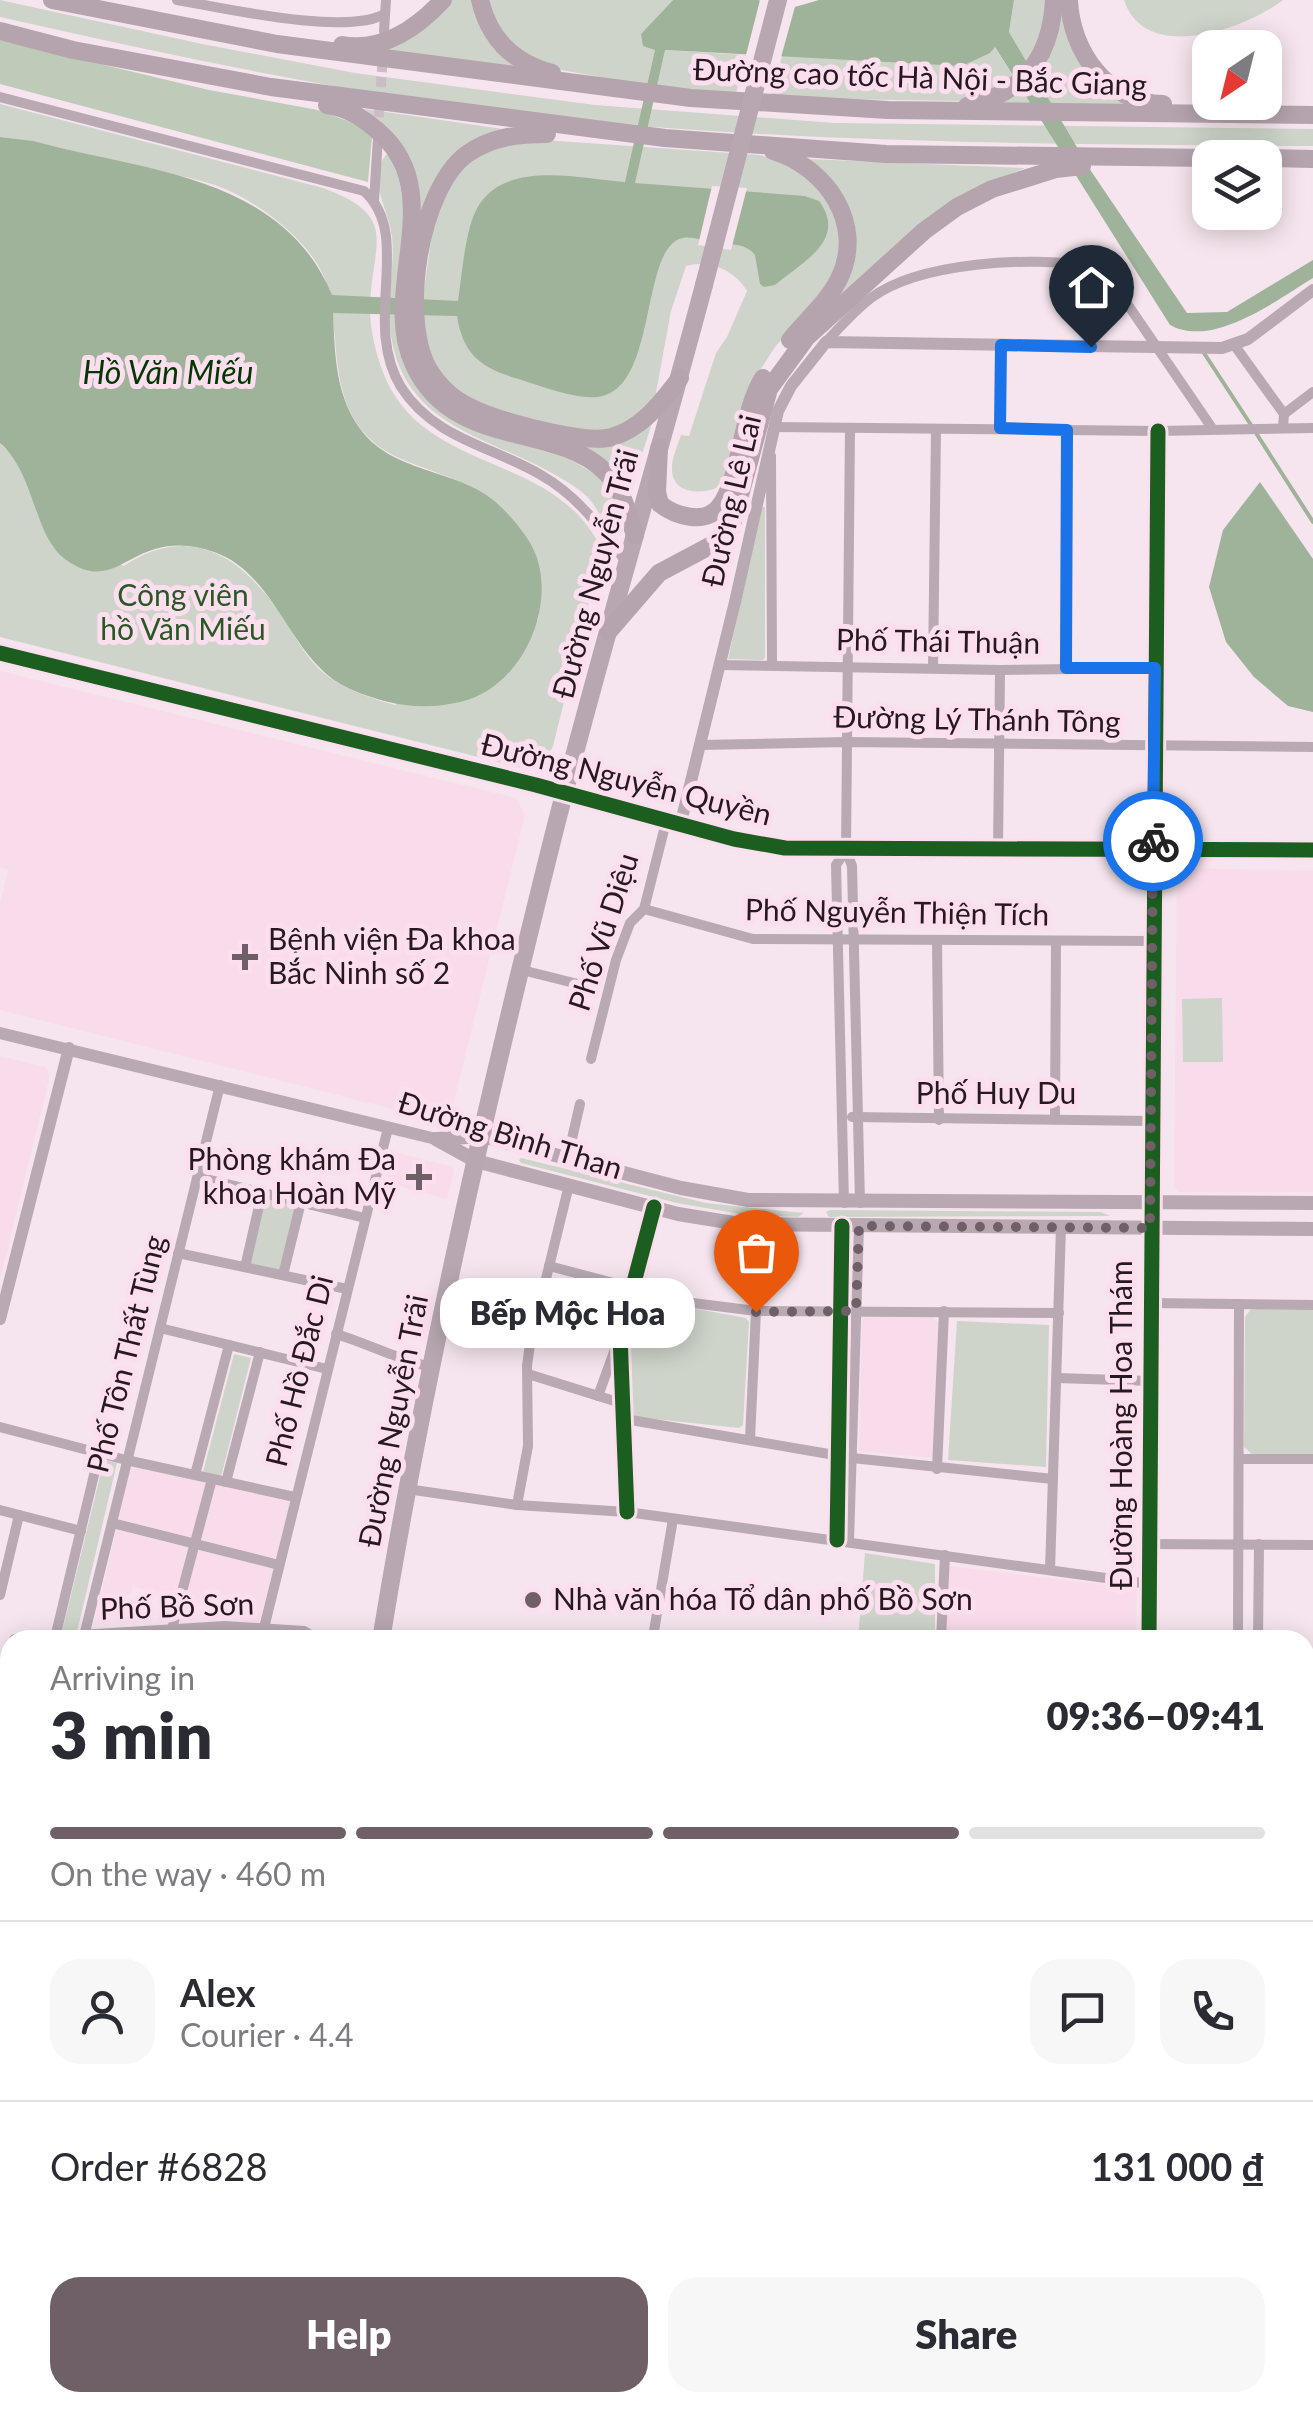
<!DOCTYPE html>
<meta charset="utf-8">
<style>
:root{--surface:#fff;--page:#f7f7f7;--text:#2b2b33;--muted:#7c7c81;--line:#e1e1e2;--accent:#6f6068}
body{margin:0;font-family:Lato,sans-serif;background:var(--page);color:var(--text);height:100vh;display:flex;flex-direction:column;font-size:38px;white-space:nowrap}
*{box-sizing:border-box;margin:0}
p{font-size:32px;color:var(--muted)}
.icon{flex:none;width:55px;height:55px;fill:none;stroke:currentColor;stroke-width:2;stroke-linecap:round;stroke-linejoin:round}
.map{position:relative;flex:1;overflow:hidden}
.panel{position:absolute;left:0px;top:1630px;width:1315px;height:782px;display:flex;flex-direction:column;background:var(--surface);border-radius:30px 30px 0 0;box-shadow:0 5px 25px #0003}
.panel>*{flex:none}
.needle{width:65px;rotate:215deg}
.tools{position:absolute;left:1192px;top:30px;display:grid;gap:20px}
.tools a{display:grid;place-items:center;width:90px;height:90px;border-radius:20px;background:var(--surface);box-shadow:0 5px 25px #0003;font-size:50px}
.pin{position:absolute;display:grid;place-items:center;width:85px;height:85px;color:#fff;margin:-102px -42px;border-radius:50% 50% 50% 0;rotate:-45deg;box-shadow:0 0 10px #0007}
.pin .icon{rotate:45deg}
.courier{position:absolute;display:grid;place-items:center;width:100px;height:100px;margin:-50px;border:8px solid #1a73e8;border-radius:50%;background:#fff;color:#222;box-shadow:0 2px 12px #0007}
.bubble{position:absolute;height:70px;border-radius:30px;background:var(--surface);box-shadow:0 5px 25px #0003;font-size:32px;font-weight:800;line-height:70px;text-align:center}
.overview em{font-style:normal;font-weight:800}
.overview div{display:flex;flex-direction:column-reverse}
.overview{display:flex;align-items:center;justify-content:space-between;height:170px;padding:0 50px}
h1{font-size:65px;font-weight:800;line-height:75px}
.bar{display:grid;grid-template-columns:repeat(4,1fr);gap:15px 10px;align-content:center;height:120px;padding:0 50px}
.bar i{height:12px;border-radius:8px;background:var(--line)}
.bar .on{background:var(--accent)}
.bar p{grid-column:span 4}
.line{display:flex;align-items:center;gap:25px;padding:0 50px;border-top:2px solid var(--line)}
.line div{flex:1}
.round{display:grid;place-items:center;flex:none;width:105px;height:105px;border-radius:30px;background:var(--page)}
.cta{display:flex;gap:20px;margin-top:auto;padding:20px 50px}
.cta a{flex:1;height:115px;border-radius:30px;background:var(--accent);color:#fff;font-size:40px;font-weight:800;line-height:115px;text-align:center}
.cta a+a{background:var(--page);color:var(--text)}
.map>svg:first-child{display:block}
</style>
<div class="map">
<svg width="1313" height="2411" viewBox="0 0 1313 2411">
<rect width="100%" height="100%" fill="#f6e5ee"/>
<g fill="#f8dceb">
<path d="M 0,671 L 516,798 L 525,815 L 451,1113 L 440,1121 L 0,1010 L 0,904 L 8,870 L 0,867 Z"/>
<path d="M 1177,868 L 1313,871 L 1313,1192 L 1178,1192 L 1174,1185 Z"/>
<path d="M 0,1056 L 46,1067 L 50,1075 L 0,1279 Z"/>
<path d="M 391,1151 L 451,1166 L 454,1171 L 447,1199 L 384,1182 Z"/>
<path d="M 929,1315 L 939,1323 L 933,1458 L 859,1451 L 862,1316 Z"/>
<path d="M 131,1466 L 290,1501 L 259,1624 L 231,1619 L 231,1611 L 133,1587 L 130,1595 L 121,1594 L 116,1616 L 96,1616 Z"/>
<path d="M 950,1566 L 1137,1589 L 1136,1640 L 946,1640 Z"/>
<path d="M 0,1969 L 10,1970 L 10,2099 L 0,2099 Z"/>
</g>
<g fill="#ced4c9">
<path d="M 0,0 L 202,44 L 355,73 L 595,105 L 835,123 L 1313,129 L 1313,146 C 1053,144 794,144 535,116 C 355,95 177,57 0,17 Z"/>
<path d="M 450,0 L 474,0 L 498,52 L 524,75 L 370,52 Z"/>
<path d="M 487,0 L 673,0 L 641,34 L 655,50 L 647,86 L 546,67 L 505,39 Z"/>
<path d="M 1014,0 L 1049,0 L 1041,37 L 1027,62 L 1009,32 Z"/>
<path d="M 1124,0 L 1283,0 C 1245,29 1145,65 1124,0 Z"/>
<path d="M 1061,2 L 1066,26 L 1133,110 L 992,104 L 1006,97 Z"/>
<path d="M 994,46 L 1014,78 L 1002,87 L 963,101 L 771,98 L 782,56 L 845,58 Z"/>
<path d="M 664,50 L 746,55 L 735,97 L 656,88 Z"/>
<path d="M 0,104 L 323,188 C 399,216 373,241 370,304 C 369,329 378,367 392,391 C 439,473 559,457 602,550 L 553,746 L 545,763 L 530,770 L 0,637 L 0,443 L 23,469 L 42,523 L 124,566 C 188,523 240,555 279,612 C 292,631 303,653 319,669 C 340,688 369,698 395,705 L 538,620 C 543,588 538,576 525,547 C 501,491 470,485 416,465 C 399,458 383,452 370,439 C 328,397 341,342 328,289 C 318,245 256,199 215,185 C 181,174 145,169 111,160 C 74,152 38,141 0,137 Z"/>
<path d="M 365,109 L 503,129 L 482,139 L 419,220 C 417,161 408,149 365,109 Z"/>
<path d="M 544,140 L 759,155 L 778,159 L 827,190 L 844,245 L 839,274 L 775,347 L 755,378 L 728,471 L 716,488 C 699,495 671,493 672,468 C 672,457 678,445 681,435 L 689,436 L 716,353 L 727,337 L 747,291 C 735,270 709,259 686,266 L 671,311 L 655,398 L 625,426 L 597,434 L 523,420 L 469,400 L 435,369 L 419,324 L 436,206 L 460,169 L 490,148 Z"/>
<path d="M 386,155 L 390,155 L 406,197 L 405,363 L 602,478 L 621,511 L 621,521 L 613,530 C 601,523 599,510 590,500 C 583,491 569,483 559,477 C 488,435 401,428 390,328 C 387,297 395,266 392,236 C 389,209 366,180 386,155 Z"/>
<path d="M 808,159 L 1025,168 L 986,184 L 923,222 L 823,313 L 841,287 L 837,189 L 821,168 Z"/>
<path d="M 652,423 L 629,495 L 575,443 Z"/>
<path d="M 762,507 L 765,507 L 765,658 L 762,660 L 728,659 Z"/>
<path d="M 1222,998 L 1223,1062 L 1183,1062 L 1182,999 Z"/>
<path d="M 521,1158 L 706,1203 L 804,1213 L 798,1217 L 740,1214 L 677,1203 L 521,1163 L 519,1160 Z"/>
<path d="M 263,1195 L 299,1203 L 281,1272 L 247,1264 Z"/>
<path d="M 830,1210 L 1101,1212 L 1110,1216 L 829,1217 L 826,1212 Z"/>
<path d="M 637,1298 L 746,1318 L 749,1322 L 743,1425 L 739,1428 L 636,1417 L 630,1411 C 626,1378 611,1324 637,1298 Z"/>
<path d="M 1251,1309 L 1313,1310 L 1313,1454 L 1253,1455 L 1244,1447 L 1245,1317 Z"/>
<path d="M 957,1321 L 1049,1325 L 1046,1467 L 948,1460 Z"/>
<path d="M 234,1354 L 251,1358 L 221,1477 L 203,1472 Z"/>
<path d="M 104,1460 L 117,1463 L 77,1632 L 62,1632 Z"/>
<path d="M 865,1553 L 935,1564 L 935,1640 L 858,1640 Z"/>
</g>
<path fill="#becbb9" d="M 0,40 L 209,90 L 318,110 L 356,124 L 372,136 L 368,182 L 0,84 Z"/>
<g fill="#9fb29a">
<path d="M 673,0 L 758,0 L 788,9 L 819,0 L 1014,0 L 1009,32 L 1091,171 L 1187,313 L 1227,312 L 1313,260 L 1313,278 C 1278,299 1213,349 1170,325 L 995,47 L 990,53 L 962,66 L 665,50 L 635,183 L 805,196 L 819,201 C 848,240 802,262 775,285 L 764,287 L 760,284 L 755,255 C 745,242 729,245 713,243 C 705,241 691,236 683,238 C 639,246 659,391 597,397 C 572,399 539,385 515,378 C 480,367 463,354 457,316 L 333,313 C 335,356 335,400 365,435 C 401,476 466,469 503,509 C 516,522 531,540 537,558 C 555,613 519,689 460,702 C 421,711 387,705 350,689 C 289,662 279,575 214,552 C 195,545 175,543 155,549 C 121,559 104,588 65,559 C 33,535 36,475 0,443 L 0,137 L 33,141 C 142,171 282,174 332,295 L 458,301 C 462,274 464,243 473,217 C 496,157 575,178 625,182 L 655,50 L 643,46 L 641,34 Z"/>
<path d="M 1260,482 L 1313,559 L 1313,712 L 1288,706 L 1254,677 L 1226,642 L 1209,587 L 1223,530 Z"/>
</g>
<g fill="#f6e5ee">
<path d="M 760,0 L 796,3 L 780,61 L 745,59 Z"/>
<path d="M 712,186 L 747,188 L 731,250 L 698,245 Z"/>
</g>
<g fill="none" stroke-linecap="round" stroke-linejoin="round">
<g stroke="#9fb29a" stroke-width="4">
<path d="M 1202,350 L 1251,425"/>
<path d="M 1256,433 L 1313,522"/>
</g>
<path stroke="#ccbcc5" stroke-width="10" stroke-dasharray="10 5" stroke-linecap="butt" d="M 378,132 L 383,54"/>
<g stroke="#b8a9b2" stroke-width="10">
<path d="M 177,0 C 224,8 345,36 385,14"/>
<path d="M 384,31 L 386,0"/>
<path d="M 0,97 L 364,191 C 414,236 361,322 401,387 C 434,439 492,446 541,475 C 578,496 601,528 626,562"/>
<path d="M 374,201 L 378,138"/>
<path d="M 826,342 C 840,327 855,310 871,298 C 919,262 1031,256 1089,266 L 1105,273 L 1113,283 L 1212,428"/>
<path d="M 1235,346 L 1284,414 L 1283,427"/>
<path d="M 1284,414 L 1313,392"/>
<path d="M 774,427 L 1158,431 L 1313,428"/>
<path d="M 850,428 L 846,850 L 852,866 L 860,1203"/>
<path d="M 1000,428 L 1001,345"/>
<path d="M 771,456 L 772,665"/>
<path d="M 720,665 L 1000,670 L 1155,668"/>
<path d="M 933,668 L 936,429"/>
<path d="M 1066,668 L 1067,430"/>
<path d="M 700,745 L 846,742 L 1313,747"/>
<path d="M 998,849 L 1000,670"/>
<path d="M 644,909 L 753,939 L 1152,941"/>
<path d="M 937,940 L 939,1120"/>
<path d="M 522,970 L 578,984"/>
<path d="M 591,1059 L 616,960 L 630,923 L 644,909 L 666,822"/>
<path d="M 852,1117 L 1151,1121"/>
<path d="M 1055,1119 L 1056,941"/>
<path d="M 567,1160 L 580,1104"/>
<path d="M 198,1177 L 365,1218"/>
<path d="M 844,1203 L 836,865 L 846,850"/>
<path d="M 178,1253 L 347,1289"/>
<path d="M 549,1266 L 685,1302 L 756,1311 L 1059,1313"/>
<path d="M 245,1267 L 262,1193"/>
<path d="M 283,1275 L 301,1202"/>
<path d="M 1151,1303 L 1313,1305"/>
<path d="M 160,1328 L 327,1369"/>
<path d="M 336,1334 C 369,1344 396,1359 430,1367"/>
<path d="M 528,1374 L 624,1404"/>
<path d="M 1057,1378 L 1150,1381"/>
<path d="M 598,1396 L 618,1341"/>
<path d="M 625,1419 L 852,1458 L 1053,1479"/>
<path d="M 0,1427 L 126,1460 L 295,1497"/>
<path d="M 750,1439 L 756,1311"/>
<path d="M 1240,1459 L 1313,1459"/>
<path d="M 937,1469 L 944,1311"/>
<path d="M 195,1475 L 229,1345"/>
<path d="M 226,1482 L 260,1352"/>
<path d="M 407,1489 L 517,1505 L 627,1512 L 1149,1584"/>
<path d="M 517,1505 L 528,1446 L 527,1366 L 530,1344 L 569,1185"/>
<path d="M 0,1510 L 81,1531"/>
<path d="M 627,1512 L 620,1335 L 654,1207"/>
<path d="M 112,1523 L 279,1565"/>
<path d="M 837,1540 L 842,1226"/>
<path d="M 849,1541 L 859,1226"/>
<path d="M 1149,1544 L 1313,1545"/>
<path d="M 1050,1570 L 1061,1227"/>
<path d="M 0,1595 L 19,1515"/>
<path d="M 172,1629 L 212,1479"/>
<path d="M 84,1636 L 220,1085"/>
<path d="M 653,1637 L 673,1519"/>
<path d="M 55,1638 L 99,1454"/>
<path d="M 261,1640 L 388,1128"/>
<path d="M 941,1640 L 945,1555"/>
<path d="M 1238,1640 L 1239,1304"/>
<path d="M 1258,1640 L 1259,1544"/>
<path d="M 1305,1777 L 1313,1778"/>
<path d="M 0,1797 L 10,1801"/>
<path d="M 1305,1881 L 1313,1889"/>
<path d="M 0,1959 L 10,1959"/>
<path d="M 1305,2072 L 1313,2056"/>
<path d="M 0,2257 L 10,2258"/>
<path d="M 0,2331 L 10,2331"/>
<path d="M 1305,2363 L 1313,2363"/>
<path d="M 799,2402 L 799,2411"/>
<path d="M 164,2411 L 165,2402"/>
<path d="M 392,2411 L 393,2402"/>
<path d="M 437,2411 L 438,2402"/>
</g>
<g stroke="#b8a9b2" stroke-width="12">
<path d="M 0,653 L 536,785 L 734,839 L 785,848 L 1313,850"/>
<path d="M 680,826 L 735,602 L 778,411 L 791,386 L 826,342 L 1222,348 L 1248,339 L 1313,290"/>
<path d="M 0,1033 L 436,1139"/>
<path d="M 0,1319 L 69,1048"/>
<path d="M 15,1640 L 225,1627 L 304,1632 L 312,1637 L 341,1640"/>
<path d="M 541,1640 L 637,1637 L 691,1640"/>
<path d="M 1149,1640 L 1158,431"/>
<path d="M 1305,1700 L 1313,1701"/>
<path d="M 879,2402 L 879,2411"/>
<path d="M 635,2411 L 636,2402"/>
<path d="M 1144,2411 L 1144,2402"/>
</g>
<g stroke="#b9a8b1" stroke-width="14">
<path d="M 436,1139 L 476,1161 L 678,1214 L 740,1224 L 1313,1229"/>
<path d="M 437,1139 L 482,1136 L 681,1188 L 748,1200 L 1313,1203"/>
<path d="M 256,2411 L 258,2402"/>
</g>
<g stroke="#bbaab4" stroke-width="15">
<path d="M 0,2116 L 10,2117"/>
<path d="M 1305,2127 L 1313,2127"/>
<path d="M 0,2159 L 10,2159"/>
<path d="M 1305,2166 L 1313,2166"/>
</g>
<path stroke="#b8a7b1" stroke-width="18" d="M 381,1640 C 425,1370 486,1105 552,841 C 599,654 655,470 704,285"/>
<g stroke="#b5a4ae" stroke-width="18">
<path d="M 52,0 L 277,44 L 691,98 L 888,110 L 1313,115"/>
<path d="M 480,0 C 489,39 514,63 552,73"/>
<path d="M 1069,0 C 1071,51 1107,103 1163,104"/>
<path d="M 0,31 L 73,50 L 271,87 L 665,138 L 886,154 L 1210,158"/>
<path d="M 342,45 C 382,52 417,28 443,0"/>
<path d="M 327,105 C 349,108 363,118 380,133 C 449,194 379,292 414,365 C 457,457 572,417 616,485 C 626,500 629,519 635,535"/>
<path d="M 967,106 C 1024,93 1051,57 1054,0"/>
<path d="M 547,134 C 518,134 491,137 467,154 C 419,189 400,317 428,368 C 438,385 454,400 472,408 C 499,421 585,445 612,437 C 643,428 661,402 680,378"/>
<path d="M 773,151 C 826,167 866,224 839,279 C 827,303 806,320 790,340"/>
<path d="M 1265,158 L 1313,159"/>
<path d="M 659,448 L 657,492 L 660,504 C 675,516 705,525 719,507 C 741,480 741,413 763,378"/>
<path d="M 608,632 L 659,573 L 721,540 L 731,528 L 769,389 L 807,337 L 924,231 L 957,207 L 992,189 L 1056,169 L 1082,166"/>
</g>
<path stroke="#b8a7b1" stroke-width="18" d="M 704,285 L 778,0"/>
<defs>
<g id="cycleway">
<path d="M 0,653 L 536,785 L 734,839 L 785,848 L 1313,850"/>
<path d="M 627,1512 L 620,1335 L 654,1207"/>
<path d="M 837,1540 L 842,1226"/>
<path d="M 1149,1640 L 1158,431"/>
</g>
</defs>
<use href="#cycleway" stroke="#fddeee" stroke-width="21"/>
<use href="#cycleway" stroke="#1b5e20" stroke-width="15"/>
</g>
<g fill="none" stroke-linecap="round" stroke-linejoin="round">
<path stroke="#6f6068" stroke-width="10" stroke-dasharray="0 18" d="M 756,1312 L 856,1311 L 859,1226 L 1150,1228 L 1153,841"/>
<path stroke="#1a73e8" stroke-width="12" d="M 1091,347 L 1001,345 L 1000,428 L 1067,430 L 1066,668 L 1155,668 L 1153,841"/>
</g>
<g fill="#6f6068" stroke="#fddeee" stroke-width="4">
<path d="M240 942h10v10h10v10h-10v10h-10v-10h-10v-10h10z"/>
<path d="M414 1162h10v10h10v10h-10v10h-10v-10h-10v-10h10z"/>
<circle cx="533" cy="1600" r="10"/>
</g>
<g text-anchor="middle" stroke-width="10" stroke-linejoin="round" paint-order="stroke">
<g font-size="30" fill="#261920" stroke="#fddeee">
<text transform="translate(920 78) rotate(2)" y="10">Đường cao tốc Hà Nội - Bắc Giang</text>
<text transform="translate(732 501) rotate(-77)" y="10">Đường Lê Lai</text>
<text transform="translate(596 574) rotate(-75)" y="10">Đường Nguyễn Trãi</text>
<text transform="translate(938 642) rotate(1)" y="10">Phố Thái Thuận</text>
<text transform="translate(977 720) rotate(1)" y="10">Đường Lý Thánh Tông</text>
<text transform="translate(626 780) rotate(14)" y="10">Đường Nguyễn Quyền</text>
<text transform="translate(897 913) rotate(1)" y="10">Phố Nguyễn Thiện Tích</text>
<text transform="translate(604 932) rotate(-72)" y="10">Phố Vũ Diệu</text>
<text x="996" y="1104">Phố Huy Du</text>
<text transform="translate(510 1136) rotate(17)" y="10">Đường Bình Than</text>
<text transform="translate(127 1354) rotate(-76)" y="10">Phố Tôn Thất Tùng</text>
<text transform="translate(300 1371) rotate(-76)" y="10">Phố Hồ Đắc Di</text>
<text transform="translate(394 1421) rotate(-79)" y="10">Đường Nguyễn Trãi</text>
<text transform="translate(1122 1425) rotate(-90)" y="10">Đường Hoàng Hoa Thám</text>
<text transform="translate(177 1607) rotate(-2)" y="10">Phố Bồ Sơn</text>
</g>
<g font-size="30" fill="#285925" stroke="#fddeee">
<text x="183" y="606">Công viên<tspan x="183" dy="34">hồ Văn Miếu</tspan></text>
</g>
<g font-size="30" fill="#261920" stroke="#fddeee" text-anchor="start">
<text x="268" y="950">Bệnh viện Đa khoa<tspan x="268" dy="34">Bắc Ninh số 2</tspan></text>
<text x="396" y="1170" text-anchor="end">Phòng khám Đa<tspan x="396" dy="34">khoa Hoàn Mỹ</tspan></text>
<text x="553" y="1610">Nhà văn hóa Tổ dân phố Bồ Sơn</text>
</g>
<g font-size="32" font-style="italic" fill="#033802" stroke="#fddeee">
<text x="168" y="384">Hồ Văn Miếu</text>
</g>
</g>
</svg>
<div class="tools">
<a><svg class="needle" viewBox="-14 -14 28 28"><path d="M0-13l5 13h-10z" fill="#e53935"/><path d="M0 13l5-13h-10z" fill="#7c7c81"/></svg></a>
<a><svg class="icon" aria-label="layers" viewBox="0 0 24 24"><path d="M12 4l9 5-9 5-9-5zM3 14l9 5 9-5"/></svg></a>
</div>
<div class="pin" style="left:756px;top:1312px;background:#ea580c"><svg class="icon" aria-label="bag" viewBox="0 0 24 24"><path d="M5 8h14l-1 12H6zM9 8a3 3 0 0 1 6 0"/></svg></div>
<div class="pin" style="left:1091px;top:347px;background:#1f2937"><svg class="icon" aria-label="home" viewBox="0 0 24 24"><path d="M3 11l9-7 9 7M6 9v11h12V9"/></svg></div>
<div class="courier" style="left:1153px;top:841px"><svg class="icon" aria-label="bike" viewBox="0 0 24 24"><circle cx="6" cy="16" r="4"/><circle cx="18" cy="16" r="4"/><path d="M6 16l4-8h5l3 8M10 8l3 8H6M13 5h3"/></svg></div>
<div class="bubble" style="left:440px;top:1278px;width:255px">Bếp Mộc Hoa</div>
<section class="panel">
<div class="overview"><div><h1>3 min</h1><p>Arriving in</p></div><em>09:36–09:41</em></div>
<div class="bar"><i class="on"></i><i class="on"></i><i class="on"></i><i></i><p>On the way · 460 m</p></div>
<div class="line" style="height:180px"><a class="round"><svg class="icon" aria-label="person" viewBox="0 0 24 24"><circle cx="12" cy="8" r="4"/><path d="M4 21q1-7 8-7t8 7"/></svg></a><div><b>Alex</b><p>Courier · 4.4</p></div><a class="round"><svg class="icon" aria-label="chat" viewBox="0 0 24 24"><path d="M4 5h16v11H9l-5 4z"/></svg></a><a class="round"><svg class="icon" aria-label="phone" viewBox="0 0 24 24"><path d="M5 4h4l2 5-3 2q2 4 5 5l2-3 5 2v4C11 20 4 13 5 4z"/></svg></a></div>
<div class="line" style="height:130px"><div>Order #6828</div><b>131 000 ₫</b></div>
<div class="cta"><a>Help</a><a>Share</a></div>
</section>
</div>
